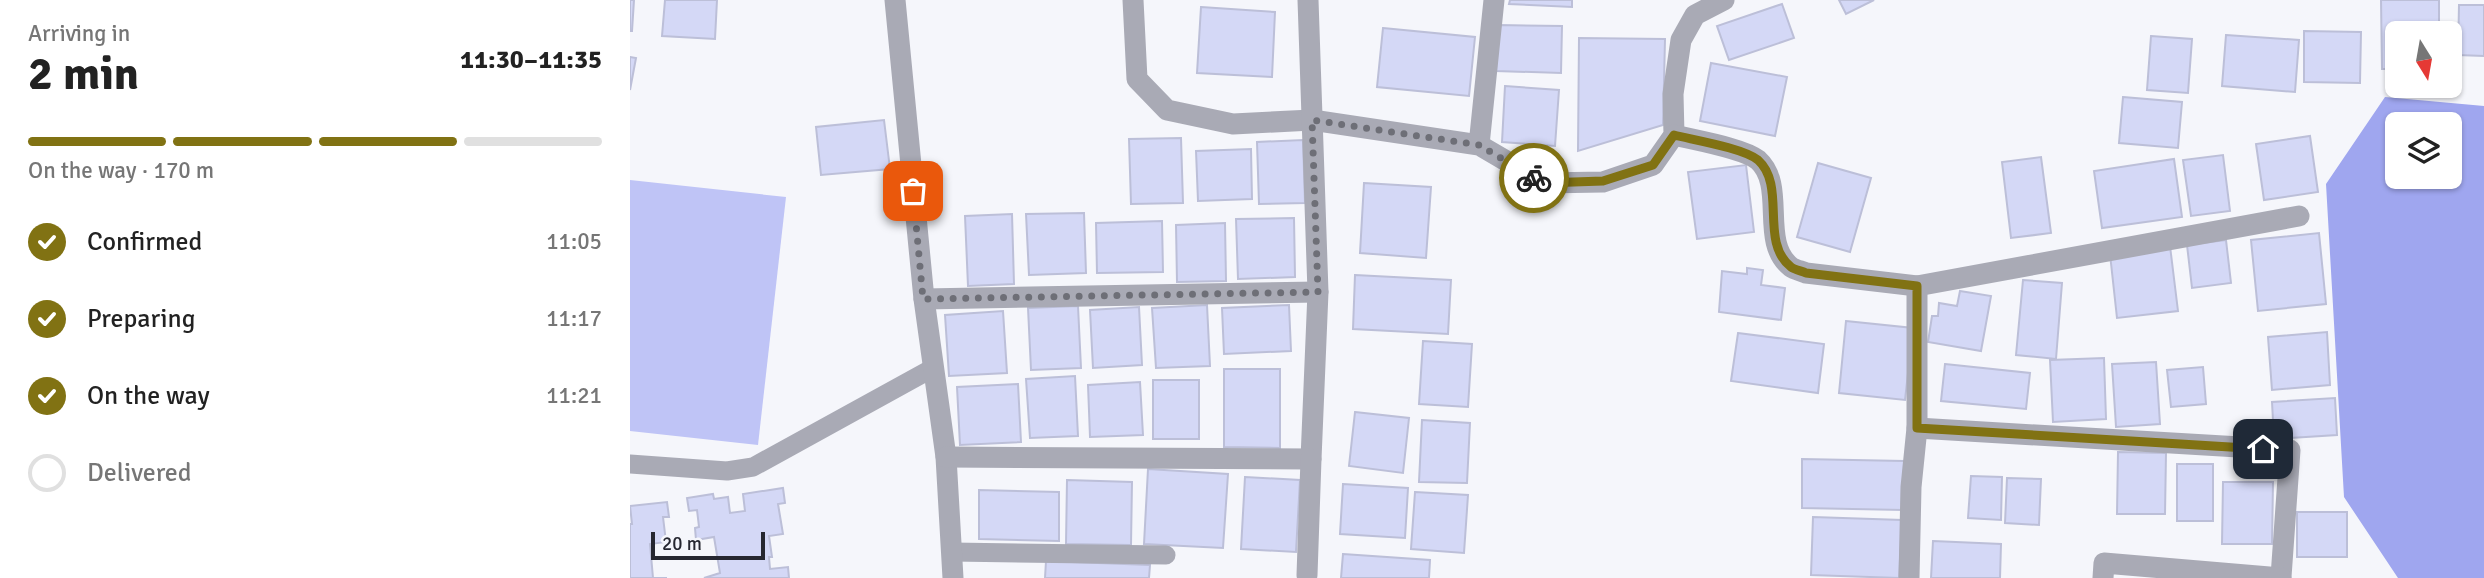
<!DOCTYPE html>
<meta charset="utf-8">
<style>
:root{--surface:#fff;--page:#f6f6f6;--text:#222;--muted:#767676;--line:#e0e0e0;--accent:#817213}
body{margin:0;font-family:Signika,sans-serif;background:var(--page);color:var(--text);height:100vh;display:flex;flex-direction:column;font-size:26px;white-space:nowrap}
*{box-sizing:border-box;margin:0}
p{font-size:23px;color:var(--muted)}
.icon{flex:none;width:38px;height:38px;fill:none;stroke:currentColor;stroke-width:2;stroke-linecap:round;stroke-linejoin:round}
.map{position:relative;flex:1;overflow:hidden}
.side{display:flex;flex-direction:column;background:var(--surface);width:630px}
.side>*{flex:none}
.needle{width:46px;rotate:169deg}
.tools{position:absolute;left:1755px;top:21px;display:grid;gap:14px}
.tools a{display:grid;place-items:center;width:77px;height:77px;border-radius:10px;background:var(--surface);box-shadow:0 2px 5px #0004;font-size:35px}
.scale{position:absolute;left:21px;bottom:18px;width:114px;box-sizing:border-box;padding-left:7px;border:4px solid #262730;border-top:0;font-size:19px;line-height:24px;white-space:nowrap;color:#262730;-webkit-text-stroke:5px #f5f6fb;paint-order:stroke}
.pin{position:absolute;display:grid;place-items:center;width:60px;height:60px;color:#fff;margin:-30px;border-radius:14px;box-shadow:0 4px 10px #0006}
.courier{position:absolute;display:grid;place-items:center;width:70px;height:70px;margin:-35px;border:5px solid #817213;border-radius:50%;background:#fff;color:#222;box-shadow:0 2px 9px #0007}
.overview em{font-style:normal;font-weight:800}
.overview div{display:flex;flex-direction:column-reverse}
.overview{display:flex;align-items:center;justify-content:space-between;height:119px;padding:0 28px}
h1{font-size:46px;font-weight:800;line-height:52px}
.bar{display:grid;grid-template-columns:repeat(4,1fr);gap:10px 7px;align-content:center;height:84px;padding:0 28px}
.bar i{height:9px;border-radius:5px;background:var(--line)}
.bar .current{background:var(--accent)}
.bar p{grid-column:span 4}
ol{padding:0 28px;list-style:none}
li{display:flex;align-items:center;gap:21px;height:77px}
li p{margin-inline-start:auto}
li .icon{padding:7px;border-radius:50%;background:var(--accent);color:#fff;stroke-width:4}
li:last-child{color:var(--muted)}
li i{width:38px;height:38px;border:4px solid var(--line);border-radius:50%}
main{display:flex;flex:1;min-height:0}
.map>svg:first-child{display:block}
</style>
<main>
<section class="side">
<div class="overview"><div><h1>2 min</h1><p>Arriving in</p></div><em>11:30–11:35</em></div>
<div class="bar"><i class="current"></i><i class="current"></i><i class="current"></i><i></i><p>On the way · 170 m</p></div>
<ol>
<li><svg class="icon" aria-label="check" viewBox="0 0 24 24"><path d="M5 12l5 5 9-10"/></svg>Confirmed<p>11:05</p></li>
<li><svg class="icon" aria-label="check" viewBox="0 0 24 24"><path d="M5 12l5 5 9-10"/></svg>Preparing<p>11:17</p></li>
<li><svg class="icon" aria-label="check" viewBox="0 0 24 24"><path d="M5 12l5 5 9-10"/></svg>On the way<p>11:21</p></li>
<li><i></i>Delivered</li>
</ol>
</section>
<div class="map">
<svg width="1854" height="578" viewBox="0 0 1854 578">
<rect width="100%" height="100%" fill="#f5f6fb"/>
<path fill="#bfc4f6" d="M 0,180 L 156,197 L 128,445 L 0,431 Z"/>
<path fill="#9fa6ef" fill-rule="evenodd" d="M 1755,97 L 1854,106 L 1854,578 L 1768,578 L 1714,497 L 1696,184 ZM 1768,124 L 1820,124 L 1820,177 L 1768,177 Z"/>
<g fill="#d4d8f6" stroke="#bcbfd8" stroke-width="2">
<path d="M 0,0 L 4,0 L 2,31 L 0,31 Z"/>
<path d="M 35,0 L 87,0 L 85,39 L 32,36 Z"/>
<path d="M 880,0 L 942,0 L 942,7 L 879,4 Z"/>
<path d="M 1209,0 L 1244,0 L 1216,14 Z"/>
<path d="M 1751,0 L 1809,0 L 1809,33 L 1768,33 L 1768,69 L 1752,69 Z"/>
<path d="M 1152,4 L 1164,38 L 1099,60 L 1087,26 Z"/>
<path d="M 1829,5 L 1854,5 L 1854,56 L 1828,55 Z"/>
<path d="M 571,7 L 645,12 L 642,77 L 567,73 Z"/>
<path d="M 868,25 L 932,26 L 931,73 L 866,71 Z"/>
<path d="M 753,28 L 845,37 L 839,96 L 747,87 Z"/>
<path d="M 1674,31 L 1731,32 L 1730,83 L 1674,82 Z"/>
<path d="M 1596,35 L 1669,40 L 1665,92 L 1592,86 Z"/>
<path d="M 1521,36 L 1562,39 L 1558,93 L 1517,90 Z"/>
<path d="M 949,38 L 1035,39 L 1033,125 L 948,151 Z"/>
<path d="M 0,57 L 6,58 L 0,90 Z"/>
<path d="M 1081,63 L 1157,77 L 1145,136 L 1070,121 Z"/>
<path d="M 875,86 L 929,90 L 925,146 L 872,142 Z"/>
<path d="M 1493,97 L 1552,102 L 1548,148 L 1489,143 Z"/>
<path d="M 254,120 L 260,169 L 191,175 L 186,127 Z"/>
<path d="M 1680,136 L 1688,192 L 1634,200 L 1626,144 Z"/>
<path d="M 551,138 L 553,203 L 501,204 L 499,139 Z"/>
<path d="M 673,140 L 675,203 L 629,204 L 627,142 Z"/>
<path d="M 621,149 L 622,199 L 568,201 L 566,151 Z"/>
<path d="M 1593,155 L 1600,211 L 1561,216 L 1553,160 Z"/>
<path d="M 1411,157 L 1421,233 L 1381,238 L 1372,162 Z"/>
<path d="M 1544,159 L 1552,217 L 1472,228 L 1464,171 Z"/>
<path d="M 1188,163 L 1241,178 L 1220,252 L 1167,237 Z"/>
<path d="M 1116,165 L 1124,232 L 1067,239 L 1058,172 Z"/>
<path d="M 734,183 L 801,187 L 796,258 L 730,253 Z"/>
<path d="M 454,213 L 456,273 L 399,275 L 396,214 Z"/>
<path d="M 382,214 L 384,284 L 338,286 L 335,216 Z"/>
<path d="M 664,218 L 665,277 L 608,279 L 606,219 Z"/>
<path d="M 532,221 L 533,272 L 467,273 L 466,223 Z"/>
<path d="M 595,223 L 596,281 L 547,282 L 546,225 Z"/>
<path d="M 1689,233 L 1696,304 L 1628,311 L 1621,240 Z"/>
<path d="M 1596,240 L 1601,283 L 1562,288 L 1557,245 Z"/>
<path d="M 1540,246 L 1548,311 L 1487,318 L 1480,254 Z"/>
<path d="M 1117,268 L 1133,270 L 1131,285 L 1155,288 L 1151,320 L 1089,312 L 1092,271 L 1117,274 Z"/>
<path d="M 725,275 L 821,280 L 818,334 L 723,329 Z"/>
<path d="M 1393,280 L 1432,283 L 1426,359 L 1386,355 Z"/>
<path d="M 1330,291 L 1361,296 L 1351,351 L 1298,342 L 1302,316 L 1308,316 L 1309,303 L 1327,306 Z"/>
<path d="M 577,305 L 580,366 L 526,368 L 522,308 Z"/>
<path d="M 659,305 L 661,351 L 594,354 L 592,308 Z"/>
<path d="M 448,306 L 451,368 L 401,370 L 398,308 Z"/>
<path d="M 509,307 L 512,365 L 463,368 L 460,310 Z"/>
<path d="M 373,311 L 377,373 L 319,376 L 315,315 Z"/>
<path d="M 1216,321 L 1283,328 L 1275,400 L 1209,393 Z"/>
<path d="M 1697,332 L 1700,385 L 1642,390 L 1638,337 Z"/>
<path d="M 1108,333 L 1194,344 L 1188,393 L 1101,381 Z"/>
<path d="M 793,341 L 842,344 L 838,407 L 789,404 Z"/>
<path d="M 1474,358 L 1476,419 L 1423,422 L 1420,360 Z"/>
<path d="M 1526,362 L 1530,424 L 1486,427 L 1482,364 Z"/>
<path d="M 1315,364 L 1400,373 L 1396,409 L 1311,401 Z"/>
<path d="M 1573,367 L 1576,404 L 1541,407 L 1537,370 Z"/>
<path d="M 594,369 L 650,369 L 650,448 L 594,447 Z"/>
<path d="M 445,376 L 448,436 L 400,438 L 396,379 Z"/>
<rect x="523" y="380" width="46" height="59"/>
<path d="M 510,382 L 513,435 L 460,437 L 458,385 Z"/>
<path d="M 388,384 L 391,442 L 330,445 L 327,387 Z"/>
<path d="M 1705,398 L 1707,435 L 1644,439 L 1642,402 Z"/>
<path d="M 725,412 L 779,418 L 773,473 L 719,466 Z"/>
<path d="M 792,420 L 840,423 L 837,483 L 789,482 Z"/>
<path d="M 1488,452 L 1536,453 L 1535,514 L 1487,514 Z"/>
<path d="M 1172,459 L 1274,461 L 1273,510 L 1172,508 Z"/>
<rect x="1547" y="464" width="36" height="57"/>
<path d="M 518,469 L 598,474 L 593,548 L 514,544 Z"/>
<path d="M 1341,476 L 1372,477 L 1371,520 L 1338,518 Z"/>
<path d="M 615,477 L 670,480 L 666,552 L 611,549 Z"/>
<path d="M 1377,478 L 1411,479 L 1409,525 L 1375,523 Z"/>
<path d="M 437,480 L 502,482 L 501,545 L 436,544 Z"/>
<path d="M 1593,482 L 1643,482 L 1642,544 L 1592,544 Z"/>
<path d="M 713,484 L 778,488 L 775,538 L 710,534 Z"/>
<path d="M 153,488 L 155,503 L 148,504 L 153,534 L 139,536 L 142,557 L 139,557 L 140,569 L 158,567 L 159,578 L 74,578 L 90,573 L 84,537 L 66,540 L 65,528 L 69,527 L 67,510 L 59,511 L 57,498 L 83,494 L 84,499 L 98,497 L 100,513 L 115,511 L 113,494 Z"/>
<path d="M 349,490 L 429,492 L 429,541 L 349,539 Z"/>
<path d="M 785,492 L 838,495 L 834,553 L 781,549 Z"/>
<path d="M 37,502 L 39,517 L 33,517 L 36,542 L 20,544 L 23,578 L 37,578 L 0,578 L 0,524 L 2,524 L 0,506 Z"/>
<rect x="1667" y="512" width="50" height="45"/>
<path d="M 1183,517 L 1272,520 L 1269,578 L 1181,575 Z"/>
<path d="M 1303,541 L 1371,544 L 1370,578 L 1301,578 Z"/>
<path d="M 713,554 L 800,560 L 799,578 L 711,578 Z"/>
<path d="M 416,561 L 520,565 L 519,578 L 415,578 Z"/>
</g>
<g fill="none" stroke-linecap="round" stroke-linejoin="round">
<g stroke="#a9aab5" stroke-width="19">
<path d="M 0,464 L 97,471 L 123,467 L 303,368"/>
<path d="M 322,552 L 536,555"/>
</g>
<g stroke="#a9aab5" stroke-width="21">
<path d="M 265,0 L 294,299 L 316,457 L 323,578"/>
<path d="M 503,0 L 507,79 L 537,110 L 603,124 L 682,120 L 849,145 L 914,183 L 973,182 L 1023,165 L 1044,135 L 1043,94 L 1051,40 L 1065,15 L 1094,0"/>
<path d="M 1044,135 C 1064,140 1113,148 1128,160 C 1157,186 1129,242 1161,267 C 1165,270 1172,271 1176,273 L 1287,286"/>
<path d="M 849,145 L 864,0"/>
<path d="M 294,299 L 688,292"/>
<path d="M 1287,428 L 1660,450 L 1651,577"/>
<path d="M 316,457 L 681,459 L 688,292 L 678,0"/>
<path d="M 677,575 L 681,459"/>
<path d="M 1279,578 L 1281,487 L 1287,428 L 1287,286 L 1669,216"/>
<path d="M 1473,578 L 1474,563 L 1651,578"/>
</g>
</g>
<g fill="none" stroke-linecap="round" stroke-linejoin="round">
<path stroke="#6e6f77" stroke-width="7" stroke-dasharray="0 12.6" d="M 283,191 L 293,299 L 688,292 L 682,120 L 849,145 L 904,178"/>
<path stroke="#817213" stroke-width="9" d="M 904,178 L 914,183 L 973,181 L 1023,165 L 1044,135 C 1064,140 1113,148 1128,160 C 1157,186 1129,242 1161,267 C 1165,270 1172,271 1176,273 L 1287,286 L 1287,428 L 1633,449"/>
</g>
</svg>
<div class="tools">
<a><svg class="needle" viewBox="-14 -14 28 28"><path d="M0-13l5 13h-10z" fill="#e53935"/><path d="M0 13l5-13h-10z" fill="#767676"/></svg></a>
<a><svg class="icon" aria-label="layers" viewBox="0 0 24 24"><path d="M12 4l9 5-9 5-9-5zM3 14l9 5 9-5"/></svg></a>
</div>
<div class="scale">20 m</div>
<div class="pin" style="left:283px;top:191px;background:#ea580c"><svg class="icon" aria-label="bag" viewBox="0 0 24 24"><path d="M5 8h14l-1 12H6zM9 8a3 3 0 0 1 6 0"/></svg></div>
<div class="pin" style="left:1633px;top:449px;background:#1f2937"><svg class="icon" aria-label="home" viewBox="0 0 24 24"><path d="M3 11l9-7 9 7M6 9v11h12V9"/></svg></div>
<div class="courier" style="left:904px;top:178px"><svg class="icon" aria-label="bike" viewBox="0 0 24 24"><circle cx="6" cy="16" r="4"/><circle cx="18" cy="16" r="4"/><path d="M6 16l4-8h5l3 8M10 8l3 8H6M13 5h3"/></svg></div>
</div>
</main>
